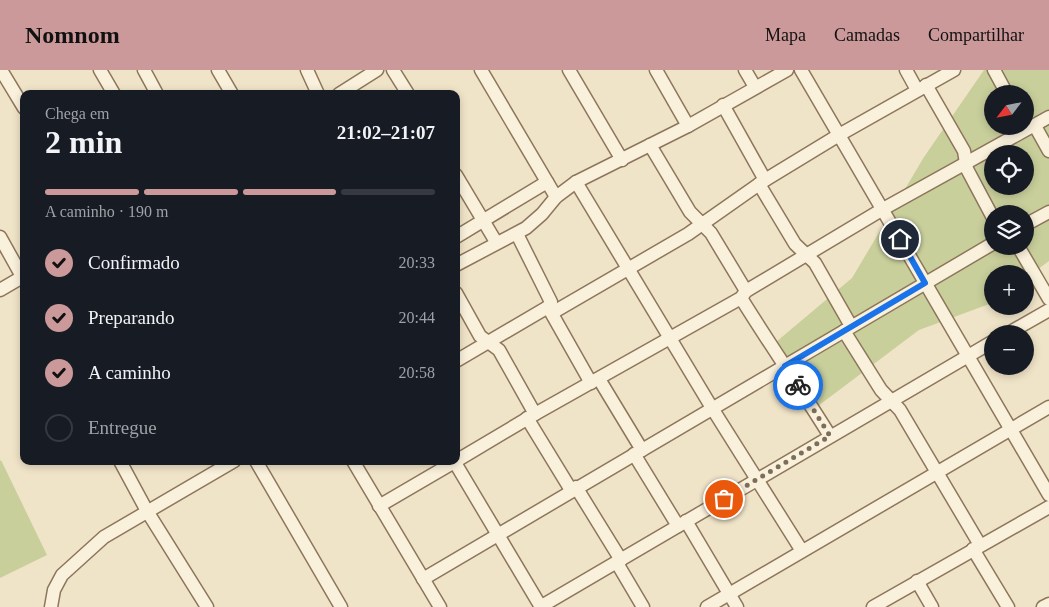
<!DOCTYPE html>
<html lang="pt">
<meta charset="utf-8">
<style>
:root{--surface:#171b24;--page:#242831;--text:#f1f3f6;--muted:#9ea1a6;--line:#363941;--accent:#cc999b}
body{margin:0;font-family:Georgia,serif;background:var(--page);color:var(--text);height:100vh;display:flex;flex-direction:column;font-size:19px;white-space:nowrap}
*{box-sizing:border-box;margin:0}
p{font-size:16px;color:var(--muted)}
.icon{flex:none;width:28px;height:28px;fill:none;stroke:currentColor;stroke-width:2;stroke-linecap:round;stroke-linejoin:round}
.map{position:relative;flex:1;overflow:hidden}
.panel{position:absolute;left:20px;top:20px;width:440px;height:375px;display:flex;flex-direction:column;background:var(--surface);border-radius:10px;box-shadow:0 2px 8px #0003}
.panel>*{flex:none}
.needle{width:32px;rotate:238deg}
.fabs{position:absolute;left:984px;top:15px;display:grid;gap:10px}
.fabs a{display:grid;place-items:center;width:50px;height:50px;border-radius:50%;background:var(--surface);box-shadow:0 2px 8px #0003;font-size:25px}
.pin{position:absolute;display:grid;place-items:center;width:42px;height:42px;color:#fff;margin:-21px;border:2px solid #fff;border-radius:50%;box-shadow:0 1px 5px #0007}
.courier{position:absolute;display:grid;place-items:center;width:50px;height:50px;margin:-25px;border:4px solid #1a73e8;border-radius:50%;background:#fff;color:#222;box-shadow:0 1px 6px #0007}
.headline em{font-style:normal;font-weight:700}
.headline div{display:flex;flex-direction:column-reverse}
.headline{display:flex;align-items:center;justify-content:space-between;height:85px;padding:0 25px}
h1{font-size:32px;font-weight:700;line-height:38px}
.bar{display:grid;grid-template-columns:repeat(4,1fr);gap:8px 5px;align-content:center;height:60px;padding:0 25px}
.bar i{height:6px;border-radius:4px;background:var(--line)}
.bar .on{background:var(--accent)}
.bar p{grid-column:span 4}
ol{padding:0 25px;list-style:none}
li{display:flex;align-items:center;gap:15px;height:55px}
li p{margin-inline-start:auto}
li .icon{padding:5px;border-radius:50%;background:var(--accent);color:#111;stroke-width:4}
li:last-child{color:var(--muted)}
li i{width:28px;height:28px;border:2px solid var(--line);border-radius:50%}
header{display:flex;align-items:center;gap:30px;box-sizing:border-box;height:70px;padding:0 25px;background:var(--accent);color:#111}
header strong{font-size:24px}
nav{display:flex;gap:28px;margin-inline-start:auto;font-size:18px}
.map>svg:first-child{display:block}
</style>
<header>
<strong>Nomnom</strong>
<nav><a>Mapa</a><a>Camadas</a><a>Compartilhar</a></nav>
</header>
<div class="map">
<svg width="1049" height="537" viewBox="0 0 1049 537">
<rect width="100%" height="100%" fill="#f0e4c8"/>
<g fill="#c9cf9b" fill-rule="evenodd">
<path d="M 984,0 L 1049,0 L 1049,191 L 1025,209 L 1025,204 L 992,204 L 992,233 L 919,260 L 814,339 L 776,272 L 852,208 L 924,87 ZM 992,24 L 1025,24 L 1025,56 L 992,56 ZM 992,84 L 1025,84 L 1025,116 L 992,116 ZM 992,144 L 1025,144 L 1025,176 L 992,176 Z"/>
<path d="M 1,390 L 47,485 L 0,508 L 0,391 Z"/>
</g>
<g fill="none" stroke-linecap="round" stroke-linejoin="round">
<defs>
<g id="minor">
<path d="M 1,0 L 24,38"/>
<path d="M 100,0 L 114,24"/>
<path d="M 144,0 L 157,24"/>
<path d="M 218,0 L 232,24"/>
<path d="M 307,0 L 318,24"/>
<path d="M 393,0 L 408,24"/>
<path d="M 481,0 L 556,127"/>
<path d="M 569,0 L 622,90"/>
<path d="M 656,0 L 688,56"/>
<path d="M 745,0 L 755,17"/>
<path d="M 801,0 L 1049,425"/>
<path d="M 906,0 L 917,20"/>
<path d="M 994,0 L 1007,24"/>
<path d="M 926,15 L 964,81 L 967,99 L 992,146"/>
<path d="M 339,24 L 377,0"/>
<path d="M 723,35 L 765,110"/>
<path d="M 1035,56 L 1049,81"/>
<path d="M 650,75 L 690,142 L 711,163 L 746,221"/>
<path d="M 456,105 L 496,172"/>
<path d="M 576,112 L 712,338 L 802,481"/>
<path d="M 759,114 L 795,174 L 815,193 L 851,256"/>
<path d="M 1025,155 L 1049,142"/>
<path d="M 517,164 L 551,232 L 548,237 L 591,313"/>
<path d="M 0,167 L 24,210"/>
<path d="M 456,167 L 547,112"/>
<path d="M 1018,176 L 1049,229"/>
<path d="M 456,195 L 526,158 L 542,144 L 556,127 L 576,112 L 688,56 L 787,0"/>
<path d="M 0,220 L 24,206"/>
<path d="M 456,223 L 480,266 L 499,280 L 535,344"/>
<path d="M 741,228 C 770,275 801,319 830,366"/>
<path d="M 552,243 L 688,164 L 765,110 L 839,65 L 954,0"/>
<path d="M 844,261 L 881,320 L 900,340 L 980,475"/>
<path d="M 1007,264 L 1049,240"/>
<path d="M 456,291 L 548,237"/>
<path d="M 599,309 L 642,380"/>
<path d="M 527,348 L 571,420"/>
<path d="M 634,384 L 678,456"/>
<path d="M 120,391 L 147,441 L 207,537"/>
<path d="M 256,391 L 341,537"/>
<path d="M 353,391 L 440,537"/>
<path d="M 454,391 L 541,537"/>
<path d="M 456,391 L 535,344 L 741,228 L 746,221 L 883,139 L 1049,47"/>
<path d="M 576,417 L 621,490"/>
<path d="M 379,436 L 456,391"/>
<path d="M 686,451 L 737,537"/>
<path d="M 973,479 L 1008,537"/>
<path d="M 617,493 L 643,537"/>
<path d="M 423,509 L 992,174"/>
<path d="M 917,511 L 932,537"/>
<path d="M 51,537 L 54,520 L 62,505 L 104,467 L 234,391"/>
<path d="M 540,537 L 992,272"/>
<path d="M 707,537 L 1049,337"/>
<path d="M 873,537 L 1049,437"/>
<path d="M 1043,537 L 1049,534"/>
</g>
</defs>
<use href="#minor" stroke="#8d765c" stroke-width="15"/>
<use href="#minor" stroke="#faf1dc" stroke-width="12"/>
</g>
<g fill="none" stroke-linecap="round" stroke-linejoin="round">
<path stroke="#7c6e5b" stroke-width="5" stroke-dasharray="0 9" d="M 724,429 L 830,366 L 798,315"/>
<path stroke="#1a73e8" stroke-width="6" d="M 798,315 L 785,296 L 925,213 L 900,169"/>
</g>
</svg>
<div class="fabs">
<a><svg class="needle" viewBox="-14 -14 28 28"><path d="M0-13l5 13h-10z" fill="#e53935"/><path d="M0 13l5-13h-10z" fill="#9ea1a6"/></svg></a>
<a><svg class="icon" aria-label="locate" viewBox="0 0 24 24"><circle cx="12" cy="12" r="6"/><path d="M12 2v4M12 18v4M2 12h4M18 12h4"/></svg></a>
<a><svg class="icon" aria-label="layers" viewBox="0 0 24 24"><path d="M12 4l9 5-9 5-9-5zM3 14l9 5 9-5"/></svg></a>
<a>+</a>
<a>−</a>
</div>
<div class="pin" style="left:724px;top:429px;background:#ea580c"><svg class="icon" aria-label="bag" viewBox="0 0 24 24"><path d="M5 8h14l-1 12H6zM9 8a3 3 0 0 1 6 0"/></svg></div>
<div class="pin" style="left:900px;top:169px;background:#1f2937"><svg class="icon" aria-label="home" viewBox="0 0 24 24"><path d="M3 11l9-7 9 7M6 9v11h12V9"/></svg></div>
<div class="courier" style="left:798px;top:315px"><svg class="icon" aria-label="bike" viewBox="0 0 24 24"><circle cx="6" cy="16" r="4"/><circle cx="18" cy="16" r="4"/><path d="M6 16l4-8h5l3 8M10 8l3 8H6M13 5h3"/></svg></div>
<section class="panel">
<div class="headline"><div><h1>2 min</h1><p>Chega em</p></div><em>21:02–21:07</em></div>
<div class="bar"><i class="on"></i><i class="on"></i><i class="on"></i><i></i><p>A caminho · 190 m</p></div>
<ol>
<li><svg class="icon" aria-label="check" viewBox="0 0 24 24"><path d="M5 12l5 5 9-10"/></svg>Confirmado<p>20:33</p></li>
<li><svg class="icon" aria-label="check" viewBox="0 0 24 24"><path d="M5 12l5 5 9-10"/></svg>Preparando<p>20:44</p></li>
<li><svg class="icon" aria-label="check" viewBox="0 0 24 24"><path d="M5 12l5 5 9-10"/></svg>A caminho<p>20:58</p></li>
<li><i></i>Entregue</li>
</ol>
</section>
</div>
